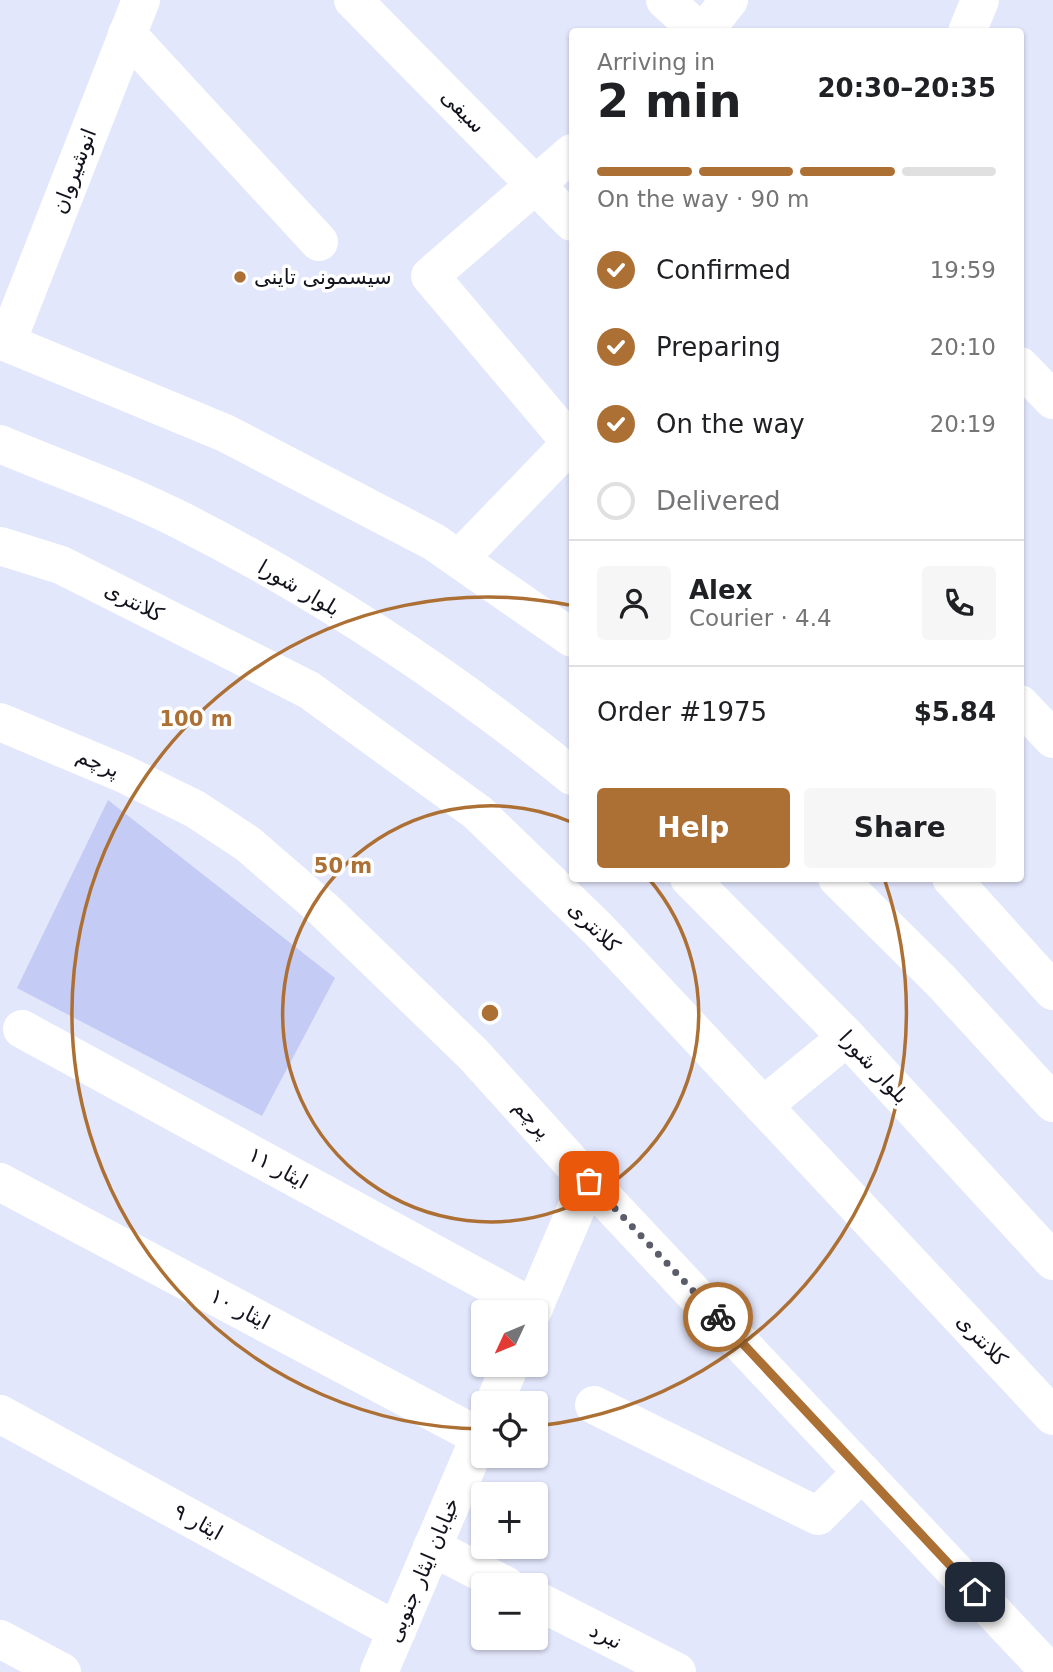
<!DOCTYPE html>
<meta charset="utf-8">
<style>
:root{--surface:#fff;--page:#f6f6f6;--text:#202124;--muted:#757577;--line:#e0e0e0;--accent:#ad7034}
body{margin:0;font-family:"DejaVu Sans","Noto Naskh Arabic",sans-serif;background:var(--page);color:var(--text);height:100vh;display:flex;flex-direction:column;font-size:26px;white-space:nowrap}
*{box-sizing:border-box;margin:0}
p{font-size:23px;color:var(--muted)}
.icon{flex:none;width:38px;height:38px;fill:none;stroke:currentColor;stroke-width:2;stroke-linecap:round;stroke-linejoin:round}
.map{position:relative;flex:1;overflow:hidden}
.panel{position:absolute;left:569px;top:28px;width:455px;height:854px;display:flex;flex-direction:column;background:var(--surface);border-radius:7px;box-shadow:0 2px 5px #0004}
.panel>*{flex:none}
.needle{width:46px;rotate:226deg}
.controls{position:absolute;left:471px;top:1300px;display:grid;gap:14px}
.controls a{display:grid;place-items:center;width:77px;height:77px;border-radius:7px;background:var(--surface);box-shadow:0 2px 5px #0004;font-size:35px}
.pin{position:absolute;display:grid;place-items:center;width:60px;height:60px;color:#fff;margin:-30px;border-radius:14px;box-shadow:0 4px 10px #0006}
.courier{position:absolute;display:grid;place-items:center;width:70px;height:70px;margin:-35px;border:5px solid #ad7034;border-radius:50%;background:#fff;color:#222;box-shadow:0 2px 9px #0007}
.summary em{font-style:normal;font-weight:800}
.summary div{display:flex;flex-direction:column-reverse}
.summary{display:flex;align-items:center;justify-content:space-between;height:119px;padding:0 28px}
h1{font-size:46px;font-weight:800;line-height:52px}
.bar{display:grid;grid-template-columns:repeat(4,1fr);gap:10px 7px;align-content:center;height:84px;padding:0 28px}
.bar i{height:9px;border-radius:5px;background:var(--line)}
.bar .on{background:var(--accent)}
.bar p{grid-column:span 4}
.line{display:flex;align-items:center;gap:18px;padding:0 28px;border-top:2px solid var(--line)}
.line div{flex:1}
.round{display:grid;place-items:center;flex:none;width:74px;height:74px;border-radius:7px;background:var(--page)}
ol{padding:0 28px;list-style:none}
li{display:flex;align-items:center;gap:21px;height:77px}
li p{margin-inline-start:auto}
li .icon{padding:7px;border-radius:50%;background:var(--accent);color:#fff;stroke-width:4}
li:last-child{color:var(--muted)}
li i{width:38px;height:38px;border:4px solid var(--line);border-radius:50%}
.cta{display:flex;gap:14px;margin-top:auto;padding:14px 28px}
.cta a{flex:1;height:80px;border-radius:7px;background:var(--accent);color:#fff;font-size:28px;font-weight:800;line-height:80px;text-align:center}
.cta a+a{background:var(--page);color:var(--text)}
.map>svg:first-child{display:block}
</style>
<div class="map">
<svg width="1053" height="1672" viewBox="0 0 1053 1672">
<rect width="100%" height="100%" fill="#e3e7fc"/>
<path fill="#c4cbf4" d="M 108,800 L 335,978 L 262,1116 L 17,988 Z"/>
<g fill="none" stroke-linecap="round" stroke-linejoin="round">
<g stroke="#fff" stroke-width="38">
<path d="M 353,0 L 572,222"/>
<path d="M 665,0 L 700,32"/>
<path d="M 704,32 L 729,0"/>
<path d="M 967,32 L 980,0"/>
<path d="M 127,34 L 319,242"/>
<path d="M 572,153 L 430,276 L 572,444"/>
<path d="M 7,342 L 141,0"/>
<path d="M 1020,366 L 1053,400"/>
<path d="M 0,546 L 61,565 L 309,690 L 477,812 L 598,929 L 1053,1416"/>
<path d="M 459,559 L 571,443"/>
<path d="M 1020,704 L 1053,739"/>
<path d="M 0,722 L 124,774 L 195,809 L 248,844 L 322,908 L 473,1054 L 588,1181 L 1050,1672"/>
<path d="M 951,878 L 1053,991"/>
<path d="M 22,1029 L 534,1308"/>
<path d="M 763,1106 L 847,1037"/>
<path d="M 0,1182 L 480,1437"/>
<path d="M 532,1312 L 588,1181"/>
<path d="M 494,1404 L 510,1365"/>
<path d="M 594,1405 L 818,1516 L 862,1472"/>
<path d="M 0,1414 L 397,1631"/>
<path d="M 432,1547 L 507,1586"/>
<path d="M 536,1600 L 677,1672"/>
<path d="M 0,1639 L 62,1672"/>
<path d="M 379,1672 L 483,1429"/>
</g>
<g stroke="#fff" stroke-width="38">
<path d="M 0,340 L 225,433 L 434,542 L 572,638"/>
<path d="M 0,444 C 61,470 126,492 186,523 C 323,593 453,679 572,776"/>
<path d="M 689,878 L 847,1037 L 1053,1261"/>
<path d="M 837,878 L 941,981 L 1053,1103"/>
</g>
</g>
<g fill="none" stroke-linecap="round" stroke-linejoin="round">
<path stroke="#5b5d6a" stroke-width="7" stroke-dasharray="0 12.6" d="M 589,1181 L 718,1317"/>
<path stroke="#ad7034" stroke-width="9" d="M 718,1317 L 975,1592"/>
</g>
<g fill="none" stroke="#ad7034" stroke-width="3.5">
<path d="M649 879A208 208 0 1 1 571 822"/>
<path d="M483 1429A416 416 0 1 1 569 605M885 881A416 416 0 0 1 537 1426"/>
</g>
<circle fill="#ad7034" stroke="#fff" stroke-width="2.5" cx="240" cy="277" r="7"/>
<g text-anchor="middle" stroke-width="7" stroke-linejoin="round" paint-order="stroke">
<g font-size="21" fill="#12131c" stroke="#fff">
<text transform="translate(463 111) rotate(45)" y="7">سیفی</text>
<text transform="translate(74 171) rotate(-69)" y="7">انوشیروان</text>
<text transform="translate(299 588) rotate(30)" y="7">بلوار شورا</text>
<text transform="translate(134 602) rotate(27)" y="7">کلانتری</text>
<text transform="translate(98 763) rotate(23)" y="7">پرچم</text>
<text transform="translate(594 927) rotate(45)" y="7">کلانتری</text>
<text transform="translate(874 1067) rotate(47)" y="7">بلوار شورا</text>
<text transform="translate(532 1119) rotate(48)" y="7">پرچم</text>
<text transform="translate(278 1168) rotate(29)" y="7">ایثار ۱۱</text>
<text transform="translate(240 1309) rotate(28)" y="7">ایثار ۱۰</text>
<text transform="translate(982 1340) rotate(47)" y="7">کلانتری</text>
<text transform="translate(198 1522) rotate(29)" y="7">ایثار ۹</text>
<text transform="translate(423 1570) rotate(-67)" y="7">خیابان ایثار جنوبی</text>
<text transform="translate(606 1636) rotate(27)" y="7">نبرد</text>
</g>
<g font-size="21" fill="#12131c" stroke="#fff" text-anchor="start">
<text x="254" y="284">سیسمونی تاینی</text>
</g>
</g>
<circle cx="490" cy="1013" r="10" fill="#ad7034" stroke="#fff" stroke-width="3.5"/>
<g font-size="21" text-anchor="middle" font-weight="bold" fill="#ad7034" stroke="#fff" stroke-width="7" stroke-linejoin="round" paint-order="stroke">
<text x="196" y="726">100 m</text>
<text x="343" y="873">50 m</text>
</g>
</svg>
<div class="controls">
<a><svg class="needle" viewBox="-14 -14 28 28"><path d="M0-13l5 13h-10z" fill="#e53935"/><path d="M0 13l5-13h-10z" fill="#757577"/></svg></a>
<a><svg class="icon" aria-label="locate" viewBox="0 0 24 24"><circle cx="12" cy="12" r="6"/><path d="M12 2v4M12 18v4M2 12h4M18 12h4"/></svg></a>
<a>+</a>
<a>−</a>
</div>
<div class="pin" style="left:589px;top:1181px;background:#ea580c"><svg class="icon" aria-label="bag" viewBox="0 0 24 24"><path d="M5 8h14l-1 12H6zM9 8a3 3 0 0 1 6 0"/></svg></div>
<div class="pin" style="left:975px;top:1592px;background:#1f2937"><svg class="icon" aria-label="home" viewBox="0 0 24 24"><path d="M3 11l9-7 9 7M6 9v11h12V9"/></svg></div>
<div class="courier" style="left:718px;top:1317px"><svg class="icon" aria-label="bike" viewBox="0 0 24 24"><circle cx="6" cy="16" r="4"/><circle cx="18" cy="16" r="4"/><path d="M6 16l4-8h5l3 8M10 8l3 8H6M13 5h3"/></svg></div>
<section class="panel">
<div class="summary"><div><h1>2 min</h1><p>Arriving in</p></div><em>20:30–20:35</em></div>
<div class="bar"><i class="on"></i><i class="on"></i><i class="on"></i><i></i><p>On the way · 90 m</p></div>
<ol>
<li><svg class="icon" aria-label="check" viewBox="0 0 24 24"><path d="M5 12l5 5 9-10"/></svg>Confirmed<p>19:59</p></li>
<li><svg class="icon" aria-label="check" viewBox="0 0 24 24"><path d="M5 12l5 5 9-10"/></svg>Preparing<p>20:10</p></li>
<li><svg class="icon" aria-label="check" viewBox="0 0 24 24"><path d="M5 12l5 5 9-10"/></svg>On the way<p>20:19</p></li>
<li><i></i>Delivered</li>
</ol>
<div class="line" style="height:126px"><a class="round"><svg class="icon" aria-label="person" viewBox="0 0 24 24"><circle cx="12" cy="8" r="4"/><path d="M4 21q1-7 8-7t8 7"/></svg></a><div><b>Alex</b><p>Courier · 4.4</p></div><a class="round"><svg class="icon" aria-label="phone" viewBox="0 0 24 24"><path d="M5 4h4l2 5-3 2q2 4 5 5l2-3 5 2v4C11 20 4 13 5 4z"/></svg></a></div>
<div class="line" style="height:91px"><div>Order #1975</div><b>$5.84</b></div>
<div class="cta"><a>Help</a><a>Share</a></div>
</section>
</div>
